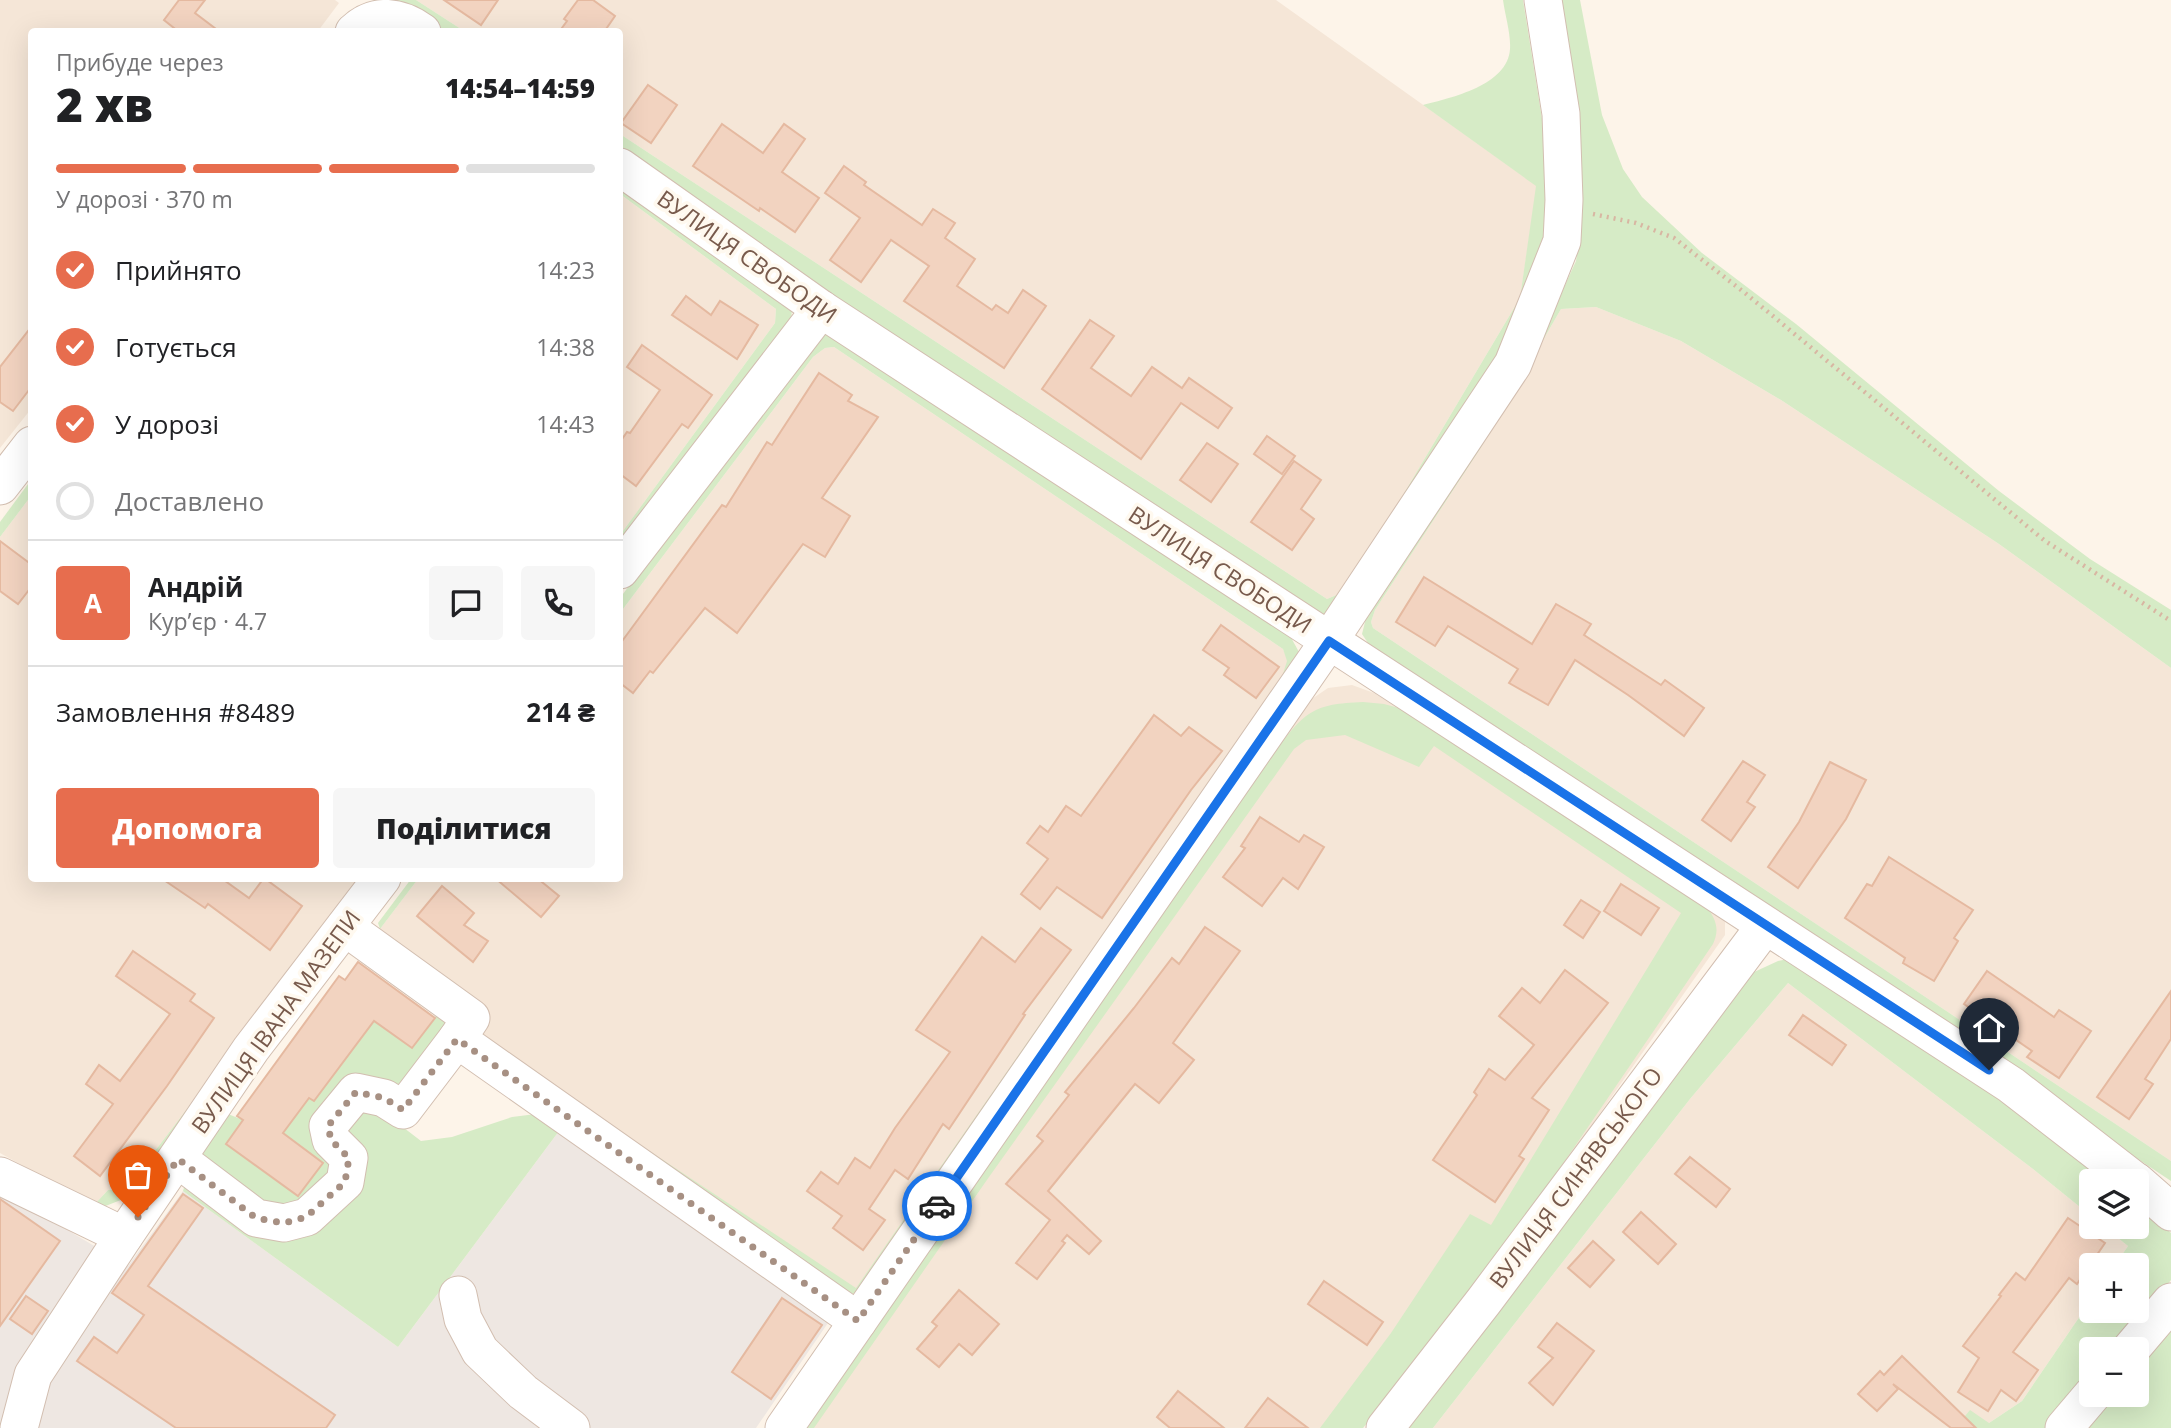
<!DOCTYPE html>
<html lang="uk">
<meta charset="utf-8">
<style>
:root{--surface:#fff;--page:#f6f6f6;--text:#202124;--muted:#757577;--line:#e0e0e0;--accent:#e76d4e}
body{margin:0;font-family:"Open Sans",sans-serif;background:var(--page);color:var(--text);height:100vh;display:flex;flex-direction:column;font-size:26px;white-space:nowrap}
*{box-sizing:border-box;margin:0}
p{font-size:23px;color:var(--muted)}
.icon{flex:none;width:38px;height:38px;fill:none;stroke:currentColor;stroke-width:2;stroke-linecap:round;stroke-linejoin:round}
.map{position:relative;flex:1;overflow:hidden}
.panel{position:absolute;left:28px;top:28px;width:595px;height:854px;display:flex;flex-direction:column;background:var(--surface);border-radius:7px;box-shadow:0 7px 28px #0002}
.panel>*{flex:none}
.fabs{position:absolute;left:2079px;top:1169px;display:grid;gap:14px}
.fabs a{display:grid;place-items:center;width:70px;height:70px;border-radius:7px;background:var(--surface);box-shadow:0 7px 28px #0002;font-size:35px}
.pin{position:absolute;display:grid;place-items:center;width:60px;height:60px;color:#fff;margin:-72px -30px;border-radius:50% 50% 50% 0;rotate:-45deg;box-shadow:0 0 7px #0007}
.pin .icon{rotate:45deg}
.courier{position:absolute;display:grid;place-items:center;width:70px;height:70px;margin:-35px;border:5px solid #1a73e8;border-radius:50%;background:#fff;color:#222;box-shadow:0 2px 9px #0007}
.head em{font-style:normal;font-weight:800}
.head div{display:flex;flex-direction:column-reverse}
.head{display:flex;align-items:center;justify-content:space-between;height:119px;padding:0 28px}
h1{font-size:46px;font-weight:800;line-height:52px}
.bar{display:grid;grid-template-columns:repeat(4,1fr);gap:10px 7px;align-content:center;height:84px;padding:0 28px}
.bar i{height:9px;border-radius:5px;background:var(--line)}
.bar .active{background:var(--accent)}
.bar p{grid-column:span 4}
.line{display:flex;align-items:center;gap:18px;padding:0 28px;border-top:2px solid var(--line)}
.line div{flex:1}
.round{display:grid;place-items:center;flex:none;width:74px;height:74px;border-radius:7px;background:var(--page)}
ol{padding:0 28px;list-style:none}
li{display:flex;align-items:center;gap:21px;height:77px}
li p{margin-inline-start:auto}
li .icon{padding:7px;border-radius:50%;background:var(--accent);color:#fff;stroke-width:4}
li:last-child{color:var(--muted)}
li i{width:38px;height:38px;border:4px solid var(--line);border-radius:50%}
.action{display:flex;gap:14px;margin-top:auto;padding:14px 28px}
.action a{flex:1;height:80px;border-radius:7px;background:var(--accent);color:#fff;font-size:28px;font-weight:800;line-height:80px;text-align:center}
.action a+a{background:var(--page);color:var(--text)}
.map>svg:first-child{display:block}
</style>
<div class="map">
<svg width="2171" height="1428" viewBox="0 0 2171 1428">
<rect width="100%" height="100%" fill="#fdf4e9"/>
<g fill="#f5e6d7">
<path d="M 0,0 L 335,0 L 339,3 L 318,31 L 32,32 L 31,409 L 0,448 Z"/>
<path d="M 416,0 L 1276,0 L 1537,186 L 1520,298 L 1346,591 L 1327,599 L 620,134 L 620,32 L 464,31 Z"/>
<path d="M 620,194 L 776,309 L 775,323 L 620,535 Z"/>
<path d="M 1596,307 L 1681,341 L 1781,400 L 1999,544 L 2171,668 L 2171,1161 L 1373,628 L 1371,622 L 1375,610 L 1480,449 L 1561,309 Z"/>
<path d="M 834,347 L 1283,649 L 1288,661 L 1283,677 L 856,1289 L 475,1035 L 484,1015 L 380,929 L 418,879 L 620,878 L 620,613 L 813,357 L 825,348 Z"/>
<path d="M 31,496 L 32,878 L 362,879 L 126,1189 L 108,1190 L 94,1205 L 0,1153 L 0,537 Z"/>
<path d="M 1352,685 L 1374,693 L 1714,909 L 1725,922 L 1725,935 L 1500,1256 L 1363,1428 L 791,1428 L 1303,705 L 1328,688 Z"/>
<path d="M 1788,983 L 2033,1169 L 2091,1216 L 2091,1227 L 2104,1227 L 2128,1246 L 2115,1265 L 2091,1265 L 2091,1300 L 2022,1401 L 1989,1423 L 1955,1428 L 1433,1428 L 1690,1099 Z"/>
</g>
<path fill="#eee7e2" d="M 562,1127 L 830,1320 L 756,1428 L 0,1428 L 0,1190 L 128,1266 L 183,1191 L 398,1347 Z"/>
<g fill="#d6ebc6">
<path d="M 390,0 L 416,0 L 464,31 L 437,31 Z"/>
<path d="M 1503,0 L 1523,0 L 1547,150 L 1554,227 L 1538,284 L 1507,352 L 1354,596 C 1342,607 1332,614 1316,616 L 620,153 L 620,134 L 1327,599 L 1346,591 L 1520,298 L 1536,186 L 1423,105 C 1451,98 1508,85 1510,49 C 1511,34 1505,15 1503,0 Z"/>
<path d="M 1550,0 L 1580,0 L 1602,115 L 1623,169 L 1642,197 L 1702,253 L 1796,324 L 1999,491 L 2090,559 L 2171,610 L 2171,668 L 1999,544 L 1781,400 L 1681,341 L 1596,307 L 1561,309 L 1480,449 L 1375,610 L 1371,622 L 1373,628 L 2171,1161 L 2171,1181 L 1411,675 L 1368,643 L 1362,634 L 1366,618 L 1554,309 L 1576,261 L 1579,240 Z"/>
<path d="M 620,181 L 792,308 L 791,322 L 620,556 L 620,535 L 775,323 L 776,309 L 620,194 Z"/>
<path d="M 824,334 L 840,338 L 1289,634 L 1299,652 L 1298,668 L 855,1294 L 831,1289 L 475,1035 L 856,1288 L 1282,677 L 1287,661 L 1283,649 L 834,347 L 825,348 L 813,357 L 620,613 L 620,598 L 811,341 Z"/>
<path d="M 31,480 L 31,496 L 0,537 L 0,522 Z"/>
<path d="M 1363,702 L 1384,704 L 1410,711 L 1709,910 C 1717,922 1719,931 1713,944 L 1500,1256 L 1363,1428 L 1320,1428 L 1391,1333 L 1470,1214 L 1491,1225 L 1681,913 L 1434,746 L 1419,767 L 1345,735 L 1306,740 L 1294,749 L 989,1177 L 814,1428 L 803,1428 L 1276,750 C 1306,711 1313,704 1363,702 Z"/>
<path d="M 362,879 L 136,1194 L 103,1207 L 94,1205 L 108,1190 L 126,1189 Z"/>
<path d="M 411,879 L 418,879 L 380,929 L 378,923 Z"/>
<path d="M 1788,959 L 1986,1086 L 2113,1181 L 2091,1181 L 2091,1216 L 2033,1169 L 1788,983 L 1690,1099 L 1433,1428 L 1392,1428 L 1752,973 L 1778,961 Z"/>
<path d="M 441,1009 L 456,1019 L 395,1121 L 421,1141 L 452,1137 L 512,1117 L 544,1113 L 562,1127 L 398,1347 L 183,1191 L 196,1148 L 223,1112 L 243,1120 L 226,1144 L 299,1196 L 323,1163 L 283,1133 L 309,1098 L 314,1101 L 351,1051 L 368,1017 L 412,1048 Z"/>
<path d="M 2137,1200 L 2171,1233 L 2171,1280 L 2114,1349 L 2091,1349 L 2091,1377 L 2048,1428 L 1955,1428 L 1970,1410 L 1989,1423 L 2022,1401 L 2091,1300 L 2091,1311 L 2137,1311 L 2137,1265 L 2115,1265 L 2128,1246 L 2104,1227 L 2137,1227 Z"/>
<path d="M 2171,1331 L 2171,1428 L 2086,1428 L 2115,1395 L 2137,1395 L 2137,1369 Z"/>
</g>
<g fill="#f2d3c0" stroke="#e5b9a0" stroke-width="2">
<path d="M 179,0 L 205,0 L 195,13 L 220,32 L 179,32 L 164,20 Z"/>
<path d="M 444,0 L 498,0 L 481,25 Z"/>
<path d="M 578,0 L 593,0 L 615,16 L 604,32 L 559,32 L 567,21 L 564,19 Z"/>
<path d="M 648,85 L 677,105 L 651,143 L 621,123 Z"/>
<path d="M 722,124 L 763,153 L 784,124 L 805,139 L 782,172 L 819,198 L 795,232 L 760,208 L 759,211 L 693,166 Z"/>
<path d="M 844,166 L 866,182 L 864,185 L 922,225 L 933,209 L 955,223 L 945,238 L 975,259 L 957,286 L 992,310 L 996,305 L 1008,313 L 1023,290 L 1046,306 L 1004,368 L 904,301 L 929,266 L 891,240 L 861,282 L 830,260 L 860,218 L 825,193 Z"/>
<path d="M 686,296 L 711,315 L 720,301 L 758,325 L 737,359 L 672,315 Z"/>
<path d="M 1090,320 L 1114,336 L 1091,368 L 1131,396 L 1152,367 L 1182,388 L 1189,378 L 1232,408 L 1218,428 L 1181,403 L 1141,459 L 1042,389 Z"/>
<path d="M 32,326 L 32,386 L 13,411 L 0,402 L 0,367 Z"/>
<path d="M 642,345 L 712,395 L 688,428 L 682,424 L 636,486 L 620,474 L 620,442 L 627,432 L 630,433 L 660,390 L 627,367 Z"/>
<path d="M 819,373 L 852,395 L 848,401 L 878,417 L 822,498 L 850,516 L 825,557 L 803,544 L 737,633 L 705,608 L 653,673 L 650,671 L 633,693 L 620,683 L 620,644 L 722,505 L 726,507 L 767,442 L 772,445 Z"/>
<path d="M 1267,436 L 1295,456 L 1282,474 L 1254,454 Z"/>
<path d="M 1207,443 L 1238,464 L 1211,502 L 1180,480 Z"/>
<path d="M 1294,461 L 1321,480 L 1301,509 L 1314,519 L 1292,550 L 1251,522 Z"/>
<path d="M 0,541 L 32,565 L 32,586 L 18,604 L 0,591 Z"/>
<path d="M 1424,577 L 1532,644 L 1556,604 L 1591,624 L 1584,635 L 1661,685 L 1665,680 L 1704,708 L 1684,736 L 1628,695 L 1575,660 L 1548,705 L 1509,683 L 1518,669 L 1448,626 L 1435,646 L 1396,622 Z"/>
<path d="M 1221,625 L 1279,667 L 1256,698 L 1224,675 L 1229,668 L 1203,650 Z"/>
<path d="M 1154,715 L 1181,736 L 1189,727 L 1222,751 L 1191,790 L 1102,918 L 1057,887 L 1040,909 L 1021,894 L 1048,859 L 1027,843 L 1040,826 L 1048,832 L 1066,806 L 1081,816 Z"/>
<path d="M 1743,761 L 1765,775 L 1747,802 L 1755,807 L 1731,841 L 1702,820 Z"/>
<path d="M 1830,762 L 1866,780 L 1846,819 L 1798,888 L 1768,867 L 1799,822 Z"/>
<path d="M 1260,817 L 1299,842 L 1304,835 L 1324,847 L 1298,889 L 1283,878 L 1262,906 L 1223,877 L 1245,848 L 1241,846 Z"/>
<path d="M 1889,857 L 1973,910 L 1954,938 L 1958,941 L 1934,981 L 1903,963 L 1905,958 L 1845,918 L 1867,884 L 1872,886 Z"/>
<path d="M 161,878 L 221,878 L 249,898 L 264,878 L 302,906 L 270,950 L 208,904 L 205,908 Z"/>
<path d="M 495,878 L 537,878 L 559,896 L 541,917 Z"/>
<path d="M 1621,884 L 1659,908 L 1641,935 L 1604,911 Z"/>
<path d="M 442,886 L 474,913 L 464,925 L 488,941 L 473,962 L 417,916 Z"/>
<path d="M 1581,900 L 1600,912 L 1583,938 L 1564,925 Z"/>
<path d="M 1205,927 L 1240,951 L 1173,1043 L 1194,1060 L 1159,1103 L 1135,1084 L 1048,1191 L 1101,1241 L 1089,1254 L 1067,1235 L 1062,1241 L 1065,1243 L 1037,1279 L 1016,1263 L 1050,1220 L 1006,1184 L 1043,1141 L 1037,1136 L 1069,1095 L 1065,1092 L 1134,1008 L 1172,958 L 1179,964 Z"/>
<path d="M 1041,928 L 1071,950 L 1023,1014 L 1025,1015 L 949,1129 L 943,1124 L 908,1179 L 895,1170 L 869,1209 L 885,1220 L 863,1250 L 833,1228 L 842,1216 L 807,1191 L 821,1172 L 838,1184 L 855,1158 L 870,1168 L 895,1128 L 950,1052 L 916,1030 L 982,937 L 1015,962 Z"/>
<path d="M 133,951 L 195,994 L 190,1001 L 214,1018 L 167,1086 L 100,1176 L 74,1156 L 113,1104 L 86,1084 L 99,1065 L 120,1081 L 170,1014 L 116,976 Z"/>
<path d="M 358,962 L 435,1018 L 412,1048 L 374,1021 L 314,1101 L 309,1098 L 283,1133 L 323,1163 L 298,1196 L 226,1144 L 243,1120 L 237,1116 L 339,976 L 345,980 Z"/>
<path d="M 1565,970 L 1608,1003 L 1532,1098 L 1549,1110 L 1519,1156 L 1524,1159 L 1495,1202 L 1433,1160 L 1477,1095 L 1474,1092 L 1489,1069 L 1505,1080 L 1534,1045 L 1499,1016 L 1522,988 L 1540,1003 Z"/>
<path d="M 1987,971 L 2054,1017 L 2059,1010 L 2091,1031 L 2059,1078 L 2027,1057 L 2032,1051 L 1964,1004 Z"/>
<path d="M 2171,991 L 2171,1039 L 2145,1079 L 2153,1084 L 2129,1119 L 2097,1097 Z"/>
<path d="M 1803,1015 L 1846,1045 L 1832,1065 L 1789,1035 Z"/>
<path d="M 1690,1157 L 1730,1189 L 1716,1207 L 1675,1174 Z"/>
<path d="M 183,1194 L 203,1208 L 148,1286 L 335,1415 L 326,1428 L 176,1428 L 77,1361 L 94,1337 L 117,1353 L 144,1315 L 112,1293 Z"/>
<path d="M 0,1199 L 60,1241 L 0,1326 Z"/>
<path d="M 1641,1212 L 1676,1244 L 1658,1264 L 1623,1232 Z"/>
<path d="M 2068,1218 L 2105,1243 L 2077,1284 L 2069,1278 L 2013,1352 L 2038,1370 L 2016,1401 L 2001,1390 L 1988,1411 L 1958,1392 L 1979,1358 L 1963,1346 L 2001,1296 L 1999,1295 L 2016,1273 L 2025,1280 Z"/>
<path d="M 1593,1241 L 1614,1260 L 1590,1287 L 1568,1268 Z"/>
<path d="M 1324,1281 L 1383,1322 L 1367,1345 L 1308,1304 Z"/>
<path d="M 959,1290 L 999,1324 L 972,1355 L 959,1344 L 939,1367 L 917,1349 L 937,1326 L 932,1322 Z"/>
<path d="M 26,1296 L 48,1311 L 32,1334 L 10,1319 Z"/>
<path d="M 782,1298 L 822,1325 L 771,1399 L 732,1372 Z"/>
<path d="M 1557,1323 L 1594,1351 L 1553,1405 L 1529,1383 L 1553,1358 L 1538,1347 Z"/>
<path d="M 1902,1356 L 1976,1428 L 1951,1428 L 1893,1384 L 1898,1389 L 1877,1411 L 1858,1394 L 1880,1371 L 1884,1375 Z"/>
<path d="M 1178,1391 L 1224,1428 L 1170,1428 L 1157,1417 Z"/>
<path d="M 1268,1398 L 1308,1428 L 1245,1428 Z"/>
</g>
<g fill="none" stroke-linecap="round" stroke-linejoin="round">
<defs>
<g id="minor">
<path d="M 354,32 C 375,12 400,16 422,32"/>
<path d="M 620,167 L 821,309 L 2011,1085 L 2135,1181"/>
<path d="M 0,486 L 32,445"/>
<path d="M 620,570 L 821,309"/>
<path d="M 345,927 L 471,1018 L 457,1039 L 858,1321"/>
<path d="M 178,1159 L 256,1218 L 284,1223 L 307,1217 L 345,1182 L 349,1158 L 331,1140 L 328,1126 L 356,1092 L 384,1098 L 403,1110 L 457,1039"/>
<path d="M 0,1176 L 124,1236"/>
<path d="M 2137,1182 L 2171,1212"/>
<path d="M 458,1295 L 463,1319 L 480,1351 L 523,1392 L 571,1428"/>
<path d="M 2131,1349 L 2171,1302"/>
<path d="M 19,1428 L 33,1375 L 124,1236 L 251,1049 L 382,878"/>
<path d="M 784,1428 L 1329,641 L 1513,364 L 1562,241 L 1564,200 L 1561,114 L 1543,0"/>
<path d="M 1385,1428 L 1484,1301 L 1765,926"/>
<path d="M 2064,1428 L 2092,1395"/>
</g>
</defs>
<use href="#minor" stroke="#d2beb0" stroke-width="39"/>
<path stroke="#d8b6a2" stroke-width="4.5" stroke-dasharray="2 5" stroke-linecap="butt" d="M 1593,214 L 1636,223 L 1674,238 L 1745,293 L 2045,541 L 2171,621"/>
<use href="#minor" stroke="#fff" stroke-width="37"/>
</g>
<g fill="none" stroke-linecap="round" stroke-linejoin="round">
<path stroke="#a79083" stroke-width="7" stroke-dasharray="0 12.6" d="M 138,1217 L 178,1159 L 256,1218 L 284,1223 L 306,1217 L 345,1182 L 349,1158 L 331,1140 L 328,1126 L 356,1092 L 384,1098 L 403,1110 L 457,1039 L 858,1321 L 937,1206"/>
<path stroke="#1a73e8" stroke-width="9" d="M 937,1206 L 1329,641 L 1989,1070"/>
</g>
<g text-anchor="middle" stroke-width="7" stroke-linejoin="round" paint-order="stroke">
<g font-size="23" fill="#785a4c" stroke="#fff9ef">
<text transform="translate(747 257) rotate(35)" y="8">ВУЛИЦЯ СВОБОДИ</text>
<text transform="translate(1220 570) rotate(33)" y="8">ВУЛИЦЯ СВОБОДИ</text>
<text transform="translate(276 1022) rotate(-54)" y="8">ВУЛИЦЯ ІВАНА МАЗЕПИ</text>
<text transform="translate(1576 1178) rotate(-53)" y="8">ВУЛИЦЯ СИНЯВСЬКОГО</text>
</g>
</g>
</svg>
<div class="fabs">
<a><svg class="icon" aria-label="layers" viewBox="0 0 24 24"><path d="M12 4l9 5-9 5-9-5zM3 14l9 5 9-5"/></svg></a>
<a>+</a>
<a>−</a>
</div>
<div class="pin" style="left:138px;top:1217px;background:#ea580c"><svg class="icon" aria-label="bag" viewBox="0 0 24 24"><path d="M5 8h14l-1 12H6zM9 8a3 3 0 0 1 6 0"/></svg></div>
<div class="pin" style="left:1989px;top:1070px;background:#1f2937"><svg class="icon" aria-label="home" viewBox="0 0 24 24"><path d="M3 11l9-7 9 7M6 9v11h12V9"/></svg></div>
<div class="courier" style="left:937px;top:1206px"><svg class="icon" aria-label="car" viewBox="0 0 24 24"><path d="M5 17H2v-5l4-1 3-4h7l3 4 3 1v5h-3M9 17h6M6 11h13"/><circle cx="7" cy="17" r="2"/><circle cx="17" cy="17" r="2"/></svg></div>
<section class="panel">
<div class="head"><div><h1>2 хв</h1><p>Прибуде через</p></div><em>14:54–14:59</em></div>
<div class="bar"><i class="active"></i><i class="active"></i><i class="active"></i><i></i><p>У дорозі · 370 m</p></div>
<ol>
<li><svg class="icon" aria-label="check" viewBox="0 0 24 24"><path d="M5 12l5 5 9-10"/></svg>Прийнято<p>14:23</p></li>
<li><svg class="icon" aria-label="check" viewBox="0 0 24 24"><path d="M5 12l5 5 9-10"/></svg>Готується<p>14:38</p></li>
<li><svg class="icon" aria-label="check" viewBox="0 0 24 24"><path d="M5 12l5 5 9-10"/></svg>У дорозі<p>14:43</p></li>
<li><i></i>Доставлено</li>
</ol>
<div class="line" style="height:126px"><b class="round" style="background:var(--accent);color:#fff">А</b><div><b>Андрій</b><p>Кур’єр · 4.7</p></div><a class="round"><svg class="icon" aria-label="chat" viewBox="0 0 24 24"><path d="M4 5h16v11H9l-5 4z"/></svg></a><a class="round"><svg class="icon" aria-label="phone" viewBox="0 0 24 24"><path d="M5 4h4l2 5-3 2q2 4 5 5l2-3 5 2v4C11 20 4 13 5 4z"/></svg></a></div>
<div class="line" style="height:91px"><div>Замовлення #8489</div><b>214 ₴</b></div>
<div class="action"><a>Допомога</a><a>Поділитися</a></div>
</section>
</div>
